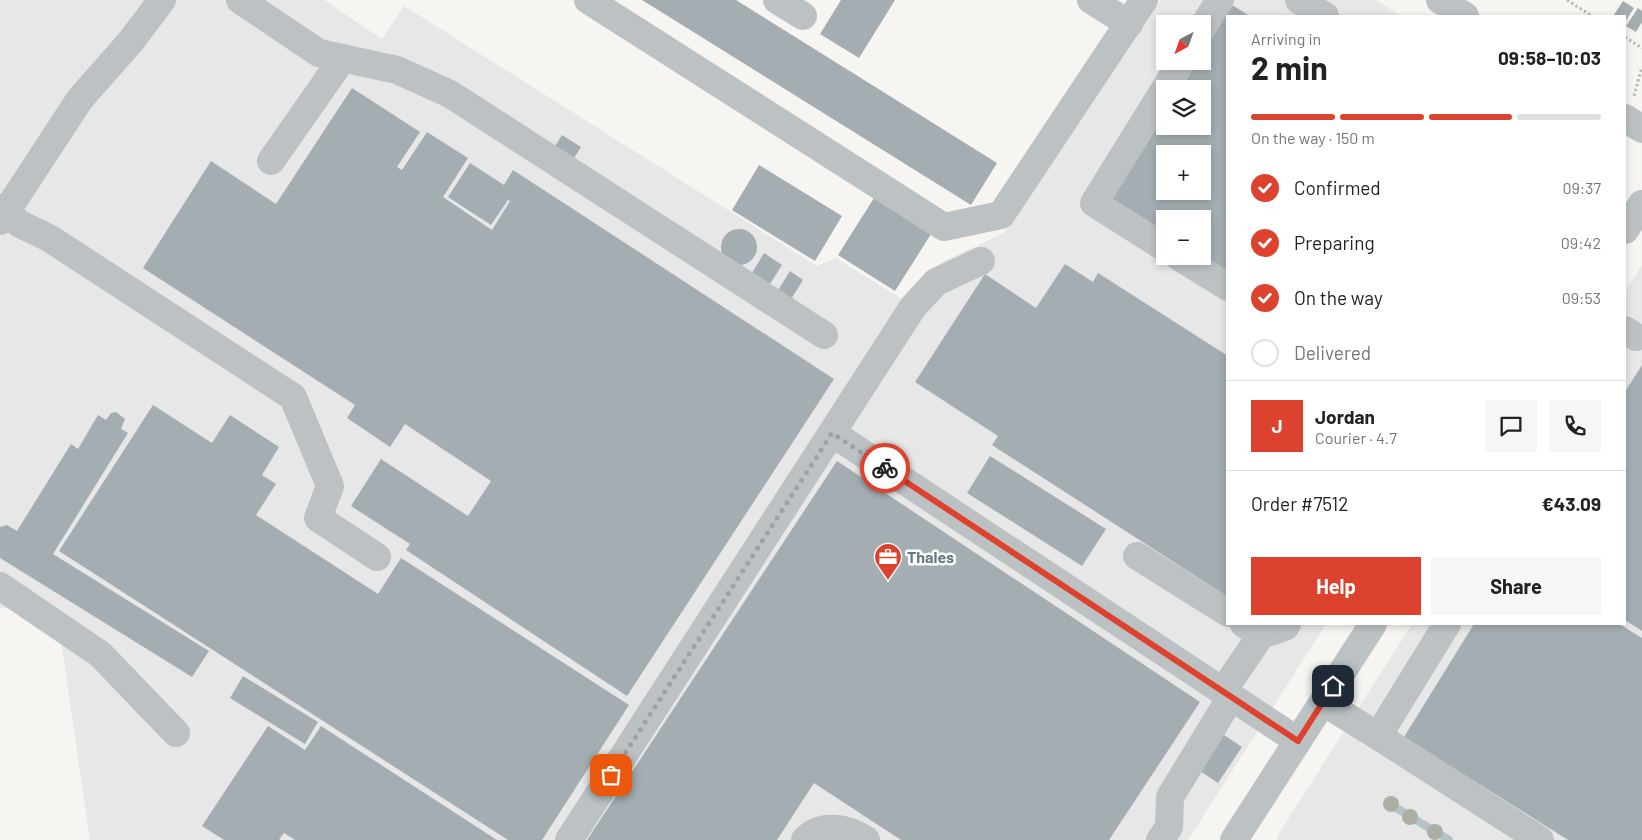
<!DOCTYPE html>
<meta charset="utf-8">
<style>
:root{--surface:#fff;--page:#f6f6f6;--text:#222;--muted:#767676;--line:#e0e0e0;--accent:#dc422d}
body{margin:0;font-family:Barlow,sans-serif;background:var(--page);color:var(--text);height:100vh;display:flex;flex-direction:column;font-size:19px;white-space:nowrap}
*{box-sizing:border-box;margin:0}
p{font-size:16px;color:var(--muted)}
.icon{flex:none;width:28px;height:28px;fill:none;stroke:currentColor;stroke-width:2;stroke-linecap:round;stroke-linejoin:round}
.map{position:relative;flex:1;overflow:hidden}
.panel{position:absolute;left:1226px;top:15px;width:400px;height:610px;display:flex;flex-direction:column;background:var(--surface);border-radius:0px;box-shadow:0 2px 8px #0003}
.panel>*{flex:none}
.needle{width:32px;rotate:221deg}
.buttons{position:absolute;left:1156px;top:15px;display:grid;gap:10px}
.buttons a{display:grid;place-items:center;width:55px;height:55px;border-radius:0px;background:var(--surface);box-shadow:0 2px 8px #0003;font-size:25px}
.pin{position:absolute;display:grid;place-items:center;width:42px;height:42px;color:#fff;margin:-21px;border-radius:10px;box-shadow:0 2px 8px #0006}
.courier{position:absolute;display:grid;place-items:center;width:50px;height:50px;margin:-25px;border:4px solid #dc422d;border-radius:50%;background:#fff;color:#222;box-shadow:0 1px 6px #0007}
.overview em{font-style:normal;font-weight:700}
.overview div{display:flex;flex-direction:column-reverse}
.overview{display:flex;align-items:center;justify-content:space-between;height:85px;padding:0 25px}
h1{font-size:32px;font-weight:700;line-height:38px}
.bar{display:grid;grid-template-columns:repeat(4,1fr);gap:8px 5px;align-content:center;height:60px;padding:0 25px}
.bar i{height:6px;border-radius:4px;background:var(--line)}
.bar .current{background:var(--accent)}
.bar p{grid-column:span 4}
.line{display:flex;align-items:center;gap:12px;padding:0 25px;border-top:1px solid var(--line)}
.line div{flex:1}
.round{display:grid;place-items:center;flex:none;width:52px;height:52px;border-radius:0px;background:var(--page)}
ol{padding:0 25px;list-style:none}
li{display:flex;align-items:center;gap:15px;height:55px}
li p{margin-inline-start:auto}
li .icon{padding:5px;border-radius:50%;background:var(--accent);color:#fff;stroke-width:4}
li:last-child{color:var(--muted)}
li i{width:28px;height:28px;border:2px solid var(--line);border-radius:50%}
.cta{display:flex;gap:10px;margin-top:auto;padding:10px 25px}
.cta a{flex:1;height:58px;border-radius:0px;background:var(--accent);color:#fff;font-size:20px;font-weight:700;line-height:58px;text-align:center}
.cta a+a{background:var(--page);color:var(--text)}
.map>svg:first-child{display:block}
</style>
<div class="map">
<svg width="1642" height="840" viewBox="0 0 1642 840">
<rect width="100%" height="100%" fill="#f6f5f2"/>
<g fill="#e6e7e6" fill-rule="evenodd">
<path d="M 0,0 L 324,0 L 382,39 L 404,6 L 817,266 L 836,258 L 902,299 L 940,263 L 1004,233 L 1161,0 L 1376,0 L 1401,16 L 1228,16 L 1228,624 L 1326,624 L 1188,840 L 90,840 L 60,634 L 12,606 L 0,609 ZM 1165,24 L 1202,24 L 1202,61 L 1165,61 ZM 1165,89 L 1202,89 L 1202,126 L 1165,126 ZM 1165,154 L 1202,154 L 1202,191 L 1165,191 ZM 1165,219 L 1202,219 L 1202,256 L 1165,256 Z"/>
<path d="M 1642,265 L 1642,840 L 1277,840 L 1278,835 L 1412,624 L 1625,624 L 1625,292 Z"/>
</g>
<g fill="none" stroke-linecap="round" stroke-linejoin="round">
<path stroke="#b4c3c5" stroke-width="8" d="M 1388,803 L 1449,840"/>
</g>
<g fill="#a4aeb2" fill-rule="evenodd">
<path d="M 642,0 L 736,0 L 997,163 L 971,205 Z"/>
<path d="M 841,0 L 895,0 L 859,58 L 820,34 Z"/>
<path d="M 1623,1 L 1634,8 L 1625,22 L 1625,16 L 1613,16 Z"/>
<path d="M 1232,5 L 1250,16 L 1228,16 L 1228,272 L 1202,256 L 1202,219 L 1165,219 L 1165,232 L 1110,197 L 1165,110 L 1165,126 L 1202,126 L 1202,89 L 1179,89 L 1196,61 L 1202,61 L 1202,51 ZM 1165,154 L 1202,154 L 1202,191 L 1165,191 Z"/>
<path d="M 1638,8 L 1642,11 L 1642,22 L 1636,32 L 1626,26 Z"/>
<path d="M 352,88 L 420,132 L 397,167 L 402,170 L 427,132 L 468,158 L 443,197 L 492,230 L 510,201 L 508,200 L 491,225 L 448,197 L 470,163 L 504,185 L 513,170 L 834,379 L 627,696 L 406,550 L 410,544 L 351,506 L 381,459 L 468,516 L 491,481 L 405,424 L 390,447 L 347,418 L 355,405 L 143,268 L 211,161 L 276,204 Z"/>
<path d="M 562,135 L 581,147 L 573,160 L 554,148 Z"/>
<path d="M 759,165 L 842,216 L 815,261 L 732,210 Z"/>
<path d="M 874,198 L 931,234 L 895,291 L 838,255 Z"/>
<circle cx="739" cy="247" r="18"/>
<path d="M 764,253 L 782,265 L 770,284 L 752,273 Z"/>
<path d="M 1065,264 L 1093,282 L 1098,273 L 1228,356 L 1228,597 L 992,445 L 998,436 L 915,382 L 985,274 L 1036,308 Z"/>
<path d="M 790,271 L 803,280 L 790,301 L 777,292 Z"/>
<path d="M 1642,365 L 1642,631 L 1625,620 L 1625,392 Z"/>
<path d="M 153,405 L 212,443 L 230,415 L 279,447 L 262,475 L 276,484 L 256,515 L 378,594 L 401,558 L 629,705 L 542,840 L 508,840 L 59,551 Z"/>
<path d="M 116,412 L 125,419 L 121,429 L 128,433 L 53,554 L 209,651 L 192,677 L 0,558 L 0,527 L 7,525 L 17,531 L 71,444 L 78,449 L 98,415 L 106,420 L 111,413 Z"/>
<path d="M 990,456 L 1106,529 L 1082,566 L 967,493 Z"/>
<path d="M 837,461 L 1200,702 L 1109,840 L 901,840 L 814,783 L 777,840 L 587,840 Z"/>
<path d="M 1474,624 L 1619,624 L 1642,638 L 1642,840 L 1568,840 L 1404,737 Z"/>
<path d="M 243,676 L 318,722 L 305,744 L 230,698 Z"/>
<path d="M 268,726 L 305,750 L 321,726 L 497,840 L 295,840 L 284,833 L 279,840 L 224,840 L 202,826 Z"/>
<path d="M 1221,733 L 1242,747 L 1218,783 L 1197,769 Z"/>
</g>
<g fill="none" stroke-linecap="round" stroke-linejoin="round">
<g stroke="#b9bcbe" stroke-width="3" stroke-dasharray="2.5 2.5" stroke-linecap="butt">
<path d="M 1567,0 L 1592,16"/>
<path d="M 1625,37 L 1642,48"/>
<path d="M 1634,96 L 1642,67"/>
</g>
<g stroke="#bcc2c4" stroke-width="28">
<path d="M 240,0 L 319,53 L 397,70 L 450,94 L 824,335"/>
<path d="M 588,0 L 944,227 L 1001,215 L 1144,0"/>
<path d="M 777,0 L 803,16"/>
<path d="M 1091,0 L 1129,24"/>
<path d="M 1299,0 L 1325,16"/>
<path d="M 1440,0 L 1465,16"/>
<path d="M 1202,28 L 1220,0"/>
<path d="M 1625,118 L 1642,129"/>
<path d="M 271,161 L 343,58"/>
<path d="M 0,208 L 20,224 L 49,238 L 293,397 L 330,486 L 318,518 L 377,557"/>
<path d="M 0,221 L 80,99 L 131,41 L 162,0"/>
<path d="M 1625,230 L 1642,204"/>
<path d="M 1165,248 L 1094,203 L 1182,61"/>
<path d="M 1178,256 L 1228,287"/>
<path d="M 1625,330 L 1636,337"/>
<path d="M 832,433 L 1298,741"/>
<path d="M 1137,556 L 1228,613"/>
<path d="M 0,586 L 100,654 L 176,733"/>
<path d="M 1261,635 L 1285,627 L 1287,624"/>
<path d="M 1223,691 L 1261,635 L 1244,624"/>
<path d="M 1323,702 L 1378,736 L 1447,624"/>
<path d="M 1378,736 L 1540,840"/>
<path d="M 569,840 L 913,307 L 936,282 L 981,261"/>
<path d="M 805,840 C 821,822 848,828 866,840"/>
<path d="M 1160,840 L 1169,827 L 1170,797 L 1231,697"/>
<path d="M 1234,840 L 1373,624"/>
</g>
</g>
<g fill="#aab1a4">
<circle cx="1391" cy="804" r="8"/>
<circle cx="1410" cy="817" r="8"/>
<circle cx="1435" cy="832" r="8"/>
</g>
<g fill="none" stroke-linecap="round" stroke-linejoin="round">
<path stroke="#98a4a9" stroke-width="5" stroke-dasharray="0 9" d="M 611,775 L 832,433 L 885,468"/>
<path stroke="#dc422d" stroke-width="6" d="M 885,468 L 1298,741 L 1333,686"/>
</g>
<defs>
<symbol id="office-pin" viewBox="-11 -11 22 30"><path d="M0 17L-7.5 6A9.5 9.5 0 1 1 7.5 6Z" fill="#dc422d" stroke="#fff"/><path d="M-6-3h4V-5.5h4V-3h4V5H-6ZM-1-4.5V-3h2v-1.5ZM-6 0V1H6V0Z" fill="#fff"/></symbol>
</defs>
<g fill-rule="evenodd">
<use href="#office-pin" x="872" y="541" width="32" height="43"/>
</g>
<g text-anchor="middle" stroke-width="5" stroke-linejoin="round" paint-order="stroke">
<g font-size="16" font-weight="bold" fill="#667982" stroke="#fff" text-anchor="start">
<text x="907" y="563">Thales</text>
</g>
</g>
</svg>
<div class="buttons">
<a><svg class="needle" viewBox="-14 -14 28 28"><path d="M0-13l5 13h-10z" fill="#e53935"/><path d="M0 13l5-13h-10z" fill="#767676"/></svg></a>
<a><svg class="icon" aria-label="layers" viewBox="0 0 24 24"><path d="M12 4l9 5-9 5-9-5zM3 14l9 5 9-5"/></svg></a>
<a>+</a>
<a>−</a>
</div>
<div class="pin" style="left:611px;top:775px;background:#ea580c"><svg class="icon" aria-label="bag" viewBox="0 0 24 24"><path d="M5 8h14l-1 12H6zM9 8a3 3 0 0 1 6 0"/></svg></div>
<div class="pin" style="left:1333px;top:686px;background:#1f2937"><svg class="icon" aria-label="home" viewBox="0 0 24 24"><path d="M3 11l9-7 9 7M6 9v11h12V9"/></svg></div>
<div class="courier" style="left:885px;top:468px"><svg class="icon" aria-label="bike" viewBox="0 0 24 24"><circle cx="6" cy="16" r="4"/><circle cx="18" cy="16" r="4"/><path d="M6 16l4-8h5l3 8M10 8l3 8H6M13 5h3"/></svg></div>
<section class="panel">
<div class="overview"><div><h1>2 min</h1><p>Arriving in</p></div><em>09:58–10:03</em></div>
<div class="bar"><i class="current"></i><i class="current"></i><i class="current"></i><i></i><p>On the way · 150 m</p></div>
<ol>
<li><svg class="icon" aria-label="check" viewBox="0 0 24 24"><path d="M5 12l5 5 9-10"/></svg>Confirmed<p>09:37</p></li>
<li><svg class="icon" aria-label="check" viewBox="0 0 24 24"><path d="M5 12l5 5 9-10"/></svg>Preparing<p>09:42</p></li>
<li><svg class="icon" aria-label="check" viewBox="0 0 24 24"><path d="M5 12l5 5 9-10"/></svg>On the way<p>09:53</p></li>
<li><i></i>Delivered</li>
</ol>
<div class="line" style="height:90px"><b class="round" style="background:var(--accent);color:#fff">J</b><div><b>Jordan</b><p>Courier · 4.7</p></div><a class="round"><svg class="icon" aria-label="chat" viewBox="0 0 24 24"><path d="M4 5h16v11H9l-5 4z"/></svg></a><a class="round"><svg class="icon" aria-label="phone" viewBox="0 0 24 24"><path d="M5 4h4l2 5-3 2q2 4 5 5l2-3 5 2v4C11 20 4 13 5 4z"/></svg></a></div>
<div class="line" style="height:65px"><div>Order #7512</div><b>€43.09</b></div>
<div class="cta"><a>Help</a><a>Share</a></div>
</section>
</div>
